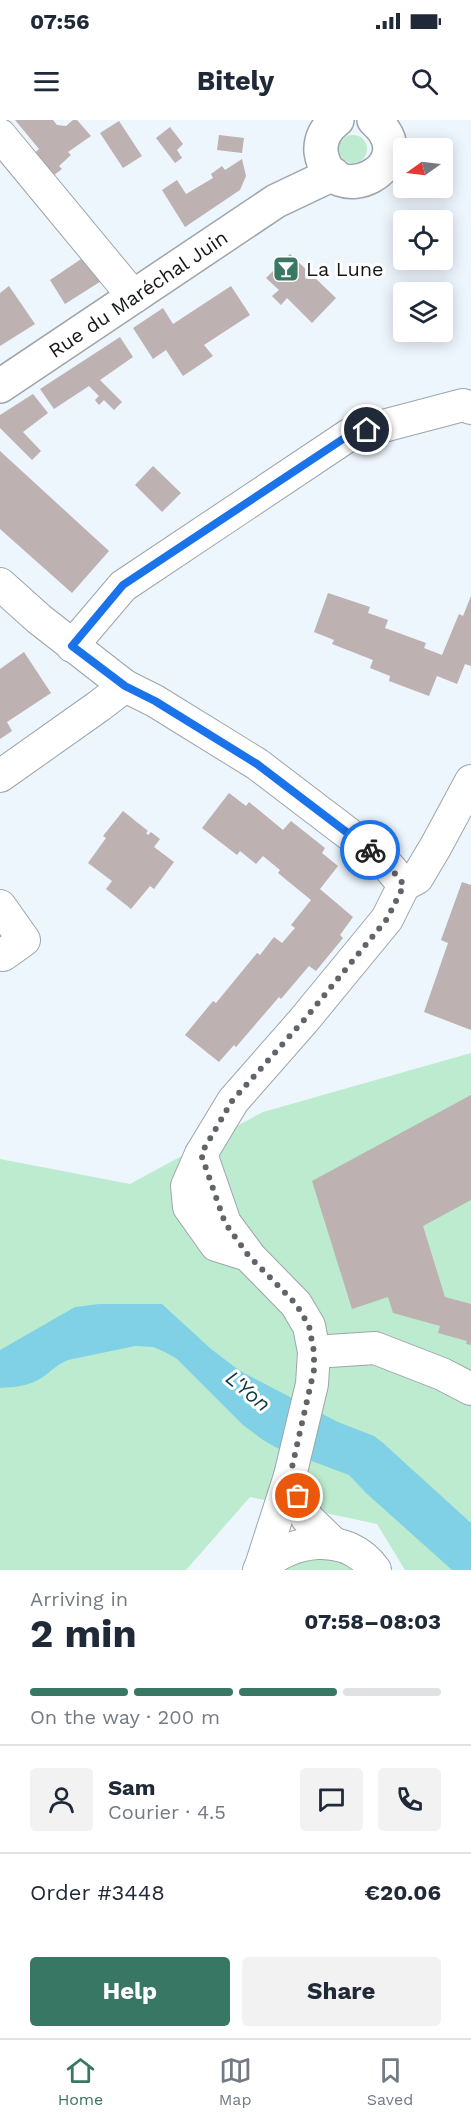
<!DOCTYPE html>
<meta charset="utf-8">
<style>
:root{--surface:#fff;--page:#f2f2f3;--text:#1f2937;--muted:#747a83;--line:#e0e1e3;--accent:#387764}
body{margin:0;font-family:"Work Sans",sans-serif;background:var(--page);color:var(--text);height:100vh;display:flex;flex-direction:column;font-size:22px;white-space:nowrap}
*{box-sizing:border-box;margin:0}
p{font-size:20px;color:var(--muted)}
.icon{flex:none;width:33px;height:33px;fill:none;stroke:currentColor;stroke-width:2;stroke-linecap:round;stroke-linejoin:round}
.map{position:relative;height:1450px;overflow:hidden}
.details{display:flex;flex-direction:column;background:var(--surface);flex:1}
.details>*{flex:none}
.needle{width:39px;rotate:256deg}
.controls{position:absolute;left:393px;top:18px;display:grid;gap:12px}
.controls a{display:grid;place-items:center;width:60px;height:60px;border-radius:6px;background:var(--surface);box-shadow:0 3px 15px #0003;font-size:30px}
.pin{position:absolute;display:grid;place-items:center;width:51px;height:51px;color:#fff;margin:-26px;border:3px solid #fff;border-radius:50%;box-shadow:0 2px 6px #0007}
.courier{position:absolute;display:grid;place-items:center;width:60px;height:60px;margin:-30px;border:4px solid #1a73e8;border-radius:50%;background:#fff;color:#222;box-shadow:0 2px 8px #0007}
.headline em{font-style:normal;font-weight:700}
.headline div{display:flex;flex-direction:column-reverse}
.headline{display:flex;align-items:center;justify-content:space-between;height:102px;padding:0 30px}
h1{font-size:39px;font-weight:700;line-height:45px}
.bar{display:grid;grid-template-columns:repeat(4,1fr);gap:9px 6px;align-content:center;height:72px;padding:0 30px}
.bar i{height:8px;border-radius:4px;background:var(--line)}
.bar .current{background:var(--accent)}
.bar p{grid-column:span 4}
.line{display:flex;align-items:center;gap:15px;padding:0 30px;border-top:2px solid var(--line)}
.line div{flex:1}
.round{display:grid;place-items:center;flex:none;width:63px;height:63px;border-radius:6px;background:var(--page)}
.cta{display:flex;gap:12px;margin-top:auto;padding:12px 30px}
.cta a{flex:1;height:69px;border-radius:6px;background:var(--accent);color:#fff;font-size:24px;font-weight:700;line-height:69px;text-align:center}
.cta a+a{background:var(--page);color:var(--text)}
.status{display:flex;justify-content:space-between;align-items:center;height:42px;padding:0 30px;background:var(--surface);direction:ltr}
.status svg{height:16px;fill:currentColor}
header{display:flex;justify-content:space-between;align-items:center;height:78px;padding:0 30px;background:var(--surface);font-size:27px;font-weight:700}
.tab-bar{display:flex;justify-content:space-around;align-items:center;height:84px;border-top:2px solid var(--line);background:var(--surface);font-size:16px;color:var(--muted)}
.tab-bar a{display:grid;justify-items:center;gap:3px}
.tab-bar .current{color:var(--accent)}
.map>svg:first-child{display:block}
</style>
<div class="status"><b>07:56</b><svg viewBox="0 0 49 12"><path d="M0 12V9h3v3zM5 12V6h3v6zM10 12V3h3v9zM15 12V0h3v12zM26 1h20v11H26zM47 4h2v5h-2z"/></svg></div>
<header><svg class="icon" aria-label="menu" viewBox="0 0 24 24"><path d="M4 6h16M4 12h16M4 18h16"/></svg>Bitely<svg class="icon" aria-label="search" viewBox="0 0 24 24"><circle cx="10" cy="10" r="6"/><path d="M15 15l6 6"/></svg></header>
<div class="map">
<svg width="471" height="1450" viewBox="0 0 471 1450">
<rect width="100%" height="100%" fill="#edf5fd"/>
<g fill="#bdebcf">
<circle cx="353" cy="29" r="14"/>
<path d="M 471,933 L 471,1450 L 405,1450 L 377,1404 L 250,1377 L 186,1450 L 0,1450 L 0,1039 L 130,1064 L 263,992 Z"/>
<path d="M 336,1437 L 359,1450 L 278,1450 L 293,1440 Z"/>
</g>
<path fill="#80d1e6" d="M 162,1184 L 211,1229 L 240,1251 L 338,1302 L 374,1316 L 382,1322 L 471,1403 L 471,1450 L 452,1450 L 366,1373 L 349,1355 L 277,1328 L 263,1320 L 243,1305 L 177,1239 L 165,1232 L 153,1227 L 135,1226 L 68,1240 C 58,1244 51,1251 43,1257 C 30,1266 15,1267 0,1268 L 0,1230 L 75,1187 L 99,1184 Z"/>
<g fill="#bdb1b1">
<path d="M 15,0 L 53,0 L 57,5 L 66,6 L 73,0 L 77,0 L 91,16 L 68,32 L 71,35 L 59,46 L 62,49 L 49,59 L 30,37 L 39,29 Z"/>
<path d="M 119,1 L 142,36 L 123,48 L 100,13 Z"/>
<path d="M 170,7 L 183,24 L 177,30 L 182,38 L 175,43 L 156,18 Z"/>
<path d="M 219,15 L 244,18 L 242,33 L 217,30 Z"/>
<path d="M 242,39 L 246,56 L 240,70 L 185,107 L 162,70 L 177,60 L 186,74 L 213,58 L 211,54 L 222,46 L 225,50 Z"/>
<path d="M 290,134 L 336,178 L 312,203 L 287,178 L 281,185 L 272,176 L 279,170 L 266,158 Z"/>
<path d="M 87,135 L 106,158 L 65,184 L 50,160 Z"/>
<path d="M 9,166 L 35,204 L 0,226 L 0,173 Z"/>
<path d="M 231,166 L 250,195 L 204,225 L 213,236 L 183,256 L 166,230 L 153,239 L 133,208 L 163,188 L 173,204 Z"/>
<path d="M 120,217 L 133,237 L 100,260 L 122,282 L 114,290 L 104,280 L 99,285 L 95,280 L 99,276 L 89,266 L 54,289 L 40,269 Z"/>
<path d="M 33,274 L 48,293 L 23,312 L 41,331 L 32,340 L 0,308 L 0,295 Z"/>
<path d="M 0,331 L 109,431 L 72,473 L 0,409 Z"/>
<path d="M 153,346 L 181,373 L 162,392 L 135,365 Z"/>
<path d="M 328,473 L 370,487 L 368,493 L 388,500 L 385,508 L 426,523 L 424,528 L 442,535 L 459,494 L 463,496 L 471,476 L 471,546 L 465,544 L 457,564 L 437,556 L 429,576 L 389,561 L 390,556 L 370,548 L 373,540 L 332,524 L 334,520 L 314,512 Z"/>
<path d="M 24,532 L 51,573 L 7,602 L 12,611 L 0,619 L 0,549 Z"/>
<path d="M 229,673 L 246,686 L 249,682 L 283,710 L 291,701 L 325,728 L 322,733 L 338,746 L 320,769 L 353,797 L 340,815 L 343,818 L 316,851 L 309,846 L 281,879 L 279,877 L 236,927 L 234,925 L 219,942 L 185,915 L 213,881 L 216,883 L 257,833 L 260,835 L 274,817 L 282,823 L 295,808 L 291,805 L 311,780 L 278,753 L 280,750 L 263,736 L 256,744 L 240,731 L 237,735 L 202,708 Z"/>
<path d="M 123,691 L 148,711 L 146,713 L 148,715 L 151,712 L 160,719 L 154,727 L 174,742 L 154,769 L 150,766 L 131,789 L 106,769 L 112,761 L 88,743 L 106,718 L 103,716 Z"/>
<path d="M 462,762 L 471,765 L 471,910 L 424,892 L 448,823 L 441,820 Z"/>
<path d="M 471,975 L 471,1080 L 423,1106 L 445,1177 L 471,1184 L 471,1225 L 466,1224 L 467,1221 L 438,1213 L 440,1206 L 393,1193 L 388,1177 L 352,1189 L 312,1061 Z"/>
</g>
<g fill="none" stroke-linecap="round" stroke-linejoin="round">
<defs>
<g id="minor">
<path d="M 0,15 L 134,177"/>
<path d="M 0,464 L 39,499 L 125,566"/>
<path d="M 72,526 L 123,466 L 349,315 L 463,285 L 471,288"/>
<path d="M 0,656 L 99,586 L 125,566 L 155,581 L 257,644 L 383,740 L 404,765"/>
<path d="M 0,786 L 24,820 L 3,835"/>
<path d="M 201,1034 L 225,1103 L 248,1134"/>
<path d="M 314,1232 L 375,1228 L 442,1254 L 471,1269"/>
<path d="M 290,1356 L 307,1398 L 334,1424"/>
<path d="M 260,1449 L 290,1356 L 312,1264 L 314,1232 L 309,1206 L 296,1184 L 248,1135 L 216,1125 L 189,1087 L 187,1066 L 201,1034 L 233,981 L 304,900 L 387,799 L 404,765 L 417,758 L 436,726 L 471,661"/>
<path d="M 259,1450 C 289,1418 347,1410 375,1450"/>
</g>
<g id="major">
<path d="M 337,0 C 326,8 320,19 321,32 C 330,94 427,46 374,0"/>
<path d="M 0,266 L 276,81 L 333,54"/>
</g>
</defs>
<use href="#minor" stroke="#9da5ac" stroke-width="34"/>
<use href="#major" stroke="#9da5ac" stroke-width="36"/>
<use href="#minor" stroke="#fff" stroke-width="32"/>
<use href="#major" stroke="#fff" stroke-width="33"/>
</g>
<g fill="none" stroke-linecap="round" stroke-linejoin="round">
<path stroke="#616569" stroke-width="6" stroke-dasharray="0 10.8" d="M 298,1376 L 290,1356 L 314,1250 L 314,1232 L 309,1206 L 296,1184 L 248,1135 L 225,1103 L 201,1034 L 232,981 L 304,900 L 387,799 L 404,765 L 384,740 L 370,730"/>
<path stroke="#1a73e8" stroke-width="8" d="M 367,310 L 349,315 L 123,465 L 72,526 L 125,566 L 155,581 L 257,644 L 370,730"/>
</g>
<defs>
<symbol id="bar-square" viewBox="-11 -11 22 22"><rect x="-9" y="-9" width="18" height="18" rx="4" fill="#387764" stroke="#fff"/><path d="M-6-5H6L.8 .8V4.5H3.5V6h-7V4.5H-.8V.8Z" fill="#fff"/></symbol>
</defs>
<g fill-rule="evenodd">
<use href="#bar-square" x="271" y="134" width="30" height="30"/>
</g>
<g text-anchor="middle" stroke-width="6" stroke-linejoin="round" paint-order="stroke">
<g font-size="20" fill="#15171a" stroke="#fff" text-anchor="start">
<text x="306" y="156">La Lune</text>
</g>
<g font-size="20" fill="#15171a" stroke="#fff">
<text transform="translate(138 174) rotate(-34)" y="7">Rue du Maréchal Juin</text>
</g>
<g font-size="21" font-style="italic" fill="#103740" stroke="#fff">
<text transform="translate(248 1271) rotate(40)" y="7">L'Yon</text>
</g>
</g>
</svg>
<div class="controls">
<a><svg class="needle" viewBox="-14 -14 28 28"><path d="M0-13l5 13h-10z" fill="#e53935"/><path d="M0 13l5-13h-10z" fill="#747a83"/></svg></a>
<a><svg class="icon" aria-label="locate" viewBox="0 0 24 24"><circle cx="12" cy="12" r="6"/><path d="M12 2v4M12 18v4M2 12h4M18 12h4"/></svg></a>
<a><svg class="icon" aria-label="layers" viewBox="0 0 24 24"><path d="M12 4l9 5-9 5-9-5zM3 14l9 5 9-5"/></svg></a>
</div>
<div class="pin" style="left:298px;top:1376px;background:#ea580c"><svg class="icon" aria-label="bag" viewBox="0 0 24 24"><path d="M5 8h14l-1 12H6zM9 8a3 3 0 0 1 6 0"/></svg></div>
<div class="pin" style="left:367px;top:310px;background:#1f2937"><svg class="icon" aria-label="home" viewBox="0 0 24 24"><path d="M3 11l9-7 9 7M6 9v11h12V9"/></svg></div>
<div class="courier" style="left:370px;top:730px"><svg class="icon" aria-label="bike" viewBox="0 0 24 24"><circle cx="6" cy="16" r="4"/><circle cx="18" cy="16" r="4"/><path d="M6 16l4-8h5l3 8M10 8l3 8H6M13 5h3"/></svg></div>
</div>
<section class="details">
<div class="headline"><div><h1>2 min</h1><p>Arriving in</p></div><em>07:58–08:03</em></div>
<div class="bar"><i class="current"></i><i class="current"></i><i class="current"></i><i></i><p>On the way · 200 m</p></div>
<div class="line" style="height:108px"><a class="round"><svg class="icon" aria-label="person" viewBox="0 0 24 24"><circle cx="12" cy="8" r="4"/><path d="M4 21q1-7 8-7t8 7"/></svg></a><div><b>Sam</b><p>Courier · 4.5</p></div><a class="round"><svg class="icon" aria-label="chat" viewBox="0 0 24 24"><path d="M4 5h16v11H9l-5 4z"/></svg></a><a class="round"><svg class="icon" aria-label="phone" viewBox="0 0 24 24"><path d="M5 4h4l2 5-3 2q2 4 5 5l2-3 5 2v4C11 20 4 13 5 4z"/></svg></a></div>
<div class="line" style="height:78px"><div>Order #3448</div><b>€20.06</b></div>
<div class="cta"><a>Help</a><a>Share</a></div>
</section>
<nav class="tab-bar">
<a class="current"><svg class="icon" aria-label="home" viewBox="0 0 24 24"><path d="M3 11l9-7 9 7M6 9v11h12V9"/></svg>Home</a>
<a><svg class="icon" aria-label="map" viewBox="0 0 24 24"><path d="M3 6l6-2 6 2 6-2v14l-6 2-6-2-6 2zM9 4v14M15 6v14"/></svg>Map</a>
<a><svg class="icon" aria-label="saved" viewBox="0 0 24 24"><path d="M7 4h10v16l-5-4-5 4z"/></svg>Saved</a>
</nav>
